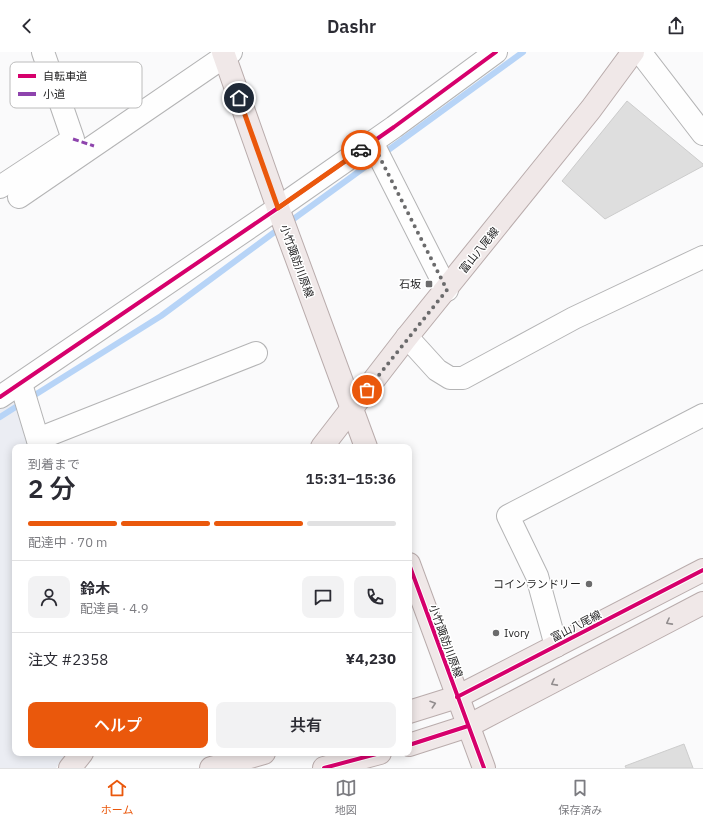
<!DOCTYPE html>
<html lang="ja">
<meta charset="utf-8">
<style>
:root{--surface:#fff;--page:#f2f2f3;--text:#2b2b33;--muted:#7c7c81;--line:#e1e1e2;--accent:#ea580c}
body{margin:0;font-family:"IBM Plex Sans","Noto Sans JP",sans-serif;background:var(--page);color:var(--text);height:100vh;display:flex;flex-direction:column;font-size:15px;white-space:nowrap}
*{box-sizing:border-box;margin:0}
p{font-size:13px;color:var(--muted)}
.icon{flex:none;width:22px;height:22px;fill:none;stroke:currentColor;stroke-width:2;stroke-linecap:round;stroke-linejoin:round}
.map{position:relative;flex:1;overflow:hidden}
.drawer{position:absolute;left:12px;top:392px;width:400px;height:312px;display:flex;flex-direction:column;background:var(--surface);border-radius:8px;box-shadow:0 2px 10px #0003}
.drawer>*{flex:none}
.pin{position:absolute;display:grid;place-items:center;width:34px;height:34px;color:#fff;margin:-17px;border:2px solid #fff;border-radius:50%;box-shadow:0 1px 4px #0007}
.courier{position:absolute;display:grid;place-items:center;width:40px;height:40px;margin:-20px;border:3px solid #ea580c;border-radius:50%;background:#fff;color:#222;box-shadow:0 1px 5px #0007}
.head em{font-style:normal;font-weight:600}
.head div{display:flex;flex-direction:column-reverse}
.head{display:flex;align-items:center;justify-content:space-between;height:68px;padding:0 16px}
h1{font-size:26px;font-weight:600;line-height:30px}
.bar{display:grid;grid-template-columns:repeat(4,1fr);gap:6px 4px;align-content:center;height:48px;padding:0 16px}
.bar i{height:5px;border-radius:3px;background:var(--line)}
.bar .on{background:var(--accent)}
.bar p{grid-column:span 4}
.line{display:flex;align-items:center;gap:10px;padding:0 16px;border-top:1px solid var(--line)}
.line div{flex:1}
.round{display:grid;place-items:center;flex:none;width:42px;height:42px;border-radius:8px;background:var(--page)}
.primary-button{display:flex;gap:8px;margin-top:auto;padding:8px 16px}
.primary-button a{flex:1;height:46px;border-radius:8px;background:var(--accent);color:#fff;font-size:16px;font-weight:600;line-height:46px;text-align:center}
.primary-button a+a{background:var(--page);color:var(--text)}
header{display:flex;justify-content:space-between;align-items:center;height:52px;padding:0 16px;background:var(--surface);font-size:18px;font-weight:600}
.tabs{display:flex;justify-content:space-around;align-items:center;height:56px;border-top:1px solid var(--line);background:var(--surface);font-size:11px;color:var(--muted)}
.tabs a{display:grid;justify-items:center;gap:2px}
.tabs .on{color:var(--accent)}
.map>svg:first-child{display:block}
</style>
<header><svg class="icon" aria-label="back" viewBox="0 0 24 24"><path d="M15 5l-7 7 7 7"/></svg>Dashr<svg class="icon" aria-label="share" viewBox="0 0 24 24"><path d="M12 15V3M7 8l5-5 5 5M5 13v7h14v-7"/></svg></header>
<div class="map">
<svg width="703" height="716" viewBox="0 0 703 716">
<rect width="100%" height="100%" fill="#fafafb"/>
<path fill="#ebedf3" d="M 10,346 L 24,358 L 34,395 L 15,395 L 15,701 L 67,701 L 56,716 L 0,716 L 0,352 Z"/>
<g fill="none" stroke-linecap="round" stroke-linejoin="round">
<g stroke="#b7d4f7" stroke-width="6">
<path d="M 288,171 L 523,0"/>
<path d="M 30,346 L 161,264 L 280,176"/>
<path d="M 0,365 L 22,351"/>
</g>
</g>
<g fill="#dedede" stroke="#ccc">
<path d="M 627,49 L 703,112 L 703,114 L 605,167 L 562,129 Z"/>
<path d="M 684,692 L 693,716 L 626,716 L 625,714 Z"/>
</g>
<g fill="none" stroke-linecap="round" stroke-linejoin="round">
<defs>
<g id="minor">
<path d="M 640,0 L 703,82"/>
<path d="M 372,90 L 447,238"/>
<path d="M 0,135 L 73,87 L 43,0"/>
<path d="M 19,145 L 231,0"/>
<path d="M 407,285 L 437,318 L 450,326 L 463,326 L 574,266 L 703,205"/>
<path d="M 21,332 L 40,395"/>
<path d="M 0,345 L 278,156 L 394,75 L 496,0"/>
<path d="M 38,387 L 256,301"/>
<path d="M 556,594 L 537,524 L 508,464 L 703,363"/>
</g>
<g id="major">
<path d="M 223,0 L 278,156 L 366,395"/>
<path d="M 322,395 L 407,285 L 591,57 L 633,0"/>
<path d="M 409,512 L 484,716"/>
<path d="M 409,660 L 457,645 L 703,518"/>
<path d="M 409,693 L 468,674 L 703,551"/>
<path d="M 70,716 L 82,701"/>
<path d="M 211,716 L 264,701"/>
<path d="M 324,716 L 380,701"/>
</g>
</defs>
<use href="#minor" stroke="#b4b4b5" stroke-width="24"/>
<use href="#major" stroke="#b9acac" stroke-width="24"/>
<use href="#minor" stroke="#fefefe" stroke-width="22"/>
<use href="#major" stroke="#f0e8e8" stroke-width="22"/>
<path stroke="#8e44ad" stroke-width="3" stroke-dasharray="6 3" stroke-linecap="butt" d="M 73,87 L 94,94"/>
<defs>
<g id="cycleway">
<path d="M 0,345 L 278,156 L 394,75 L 496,0"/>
<path d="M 409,512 L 484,716"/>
<path d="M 457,645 L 703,518"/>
<path d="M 409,693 L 468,674"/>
<path d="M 324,716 L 380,701"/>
</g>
</defs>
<use href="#cycleway" stroke="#fff" stroke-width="6"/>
<use href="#cycleway" stroke="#d6006c" stroke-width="4"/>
</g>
<defs><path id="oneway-chevron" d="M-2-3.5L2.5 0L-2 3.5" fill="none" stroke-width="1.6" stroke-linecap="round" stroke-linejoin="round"/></defs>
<g stroke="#928d8e">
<use href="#oneway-chevron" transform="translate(669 570) rotate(152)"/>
<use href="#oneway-chevron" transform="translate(554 631) rotate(152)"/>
<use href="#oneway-chevron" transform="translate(433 652) rotate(-18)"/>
</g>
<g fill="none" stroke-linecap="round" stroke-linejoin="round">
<path stroke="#6b6b6c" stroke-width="4" stroke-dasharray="0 7.2" d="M 361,98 L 372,90 L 447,238 L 367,338"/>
<path stroke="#ea580c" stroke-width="5" d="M 239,46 L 278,156 L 361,98"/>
</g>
<g fill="#6b6b6c" stroke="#fff" stroke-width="1.5">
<rect x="425" y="228" width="8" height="8" rx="2"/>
<circle cx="589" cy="532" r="4"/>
<circle cx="496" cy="581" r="4"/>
</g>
<g text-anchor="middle" stroke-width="3" stroke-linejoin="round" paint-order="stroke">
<g font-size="11" fill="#1e1e1f" stroke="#fff">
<text transform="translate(479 198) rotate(-51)" y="4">富山八尾線</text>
<text transform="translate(297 209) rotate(70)" y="4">小竹諏訪川原線</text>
<text transform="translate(576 574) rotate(-27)" y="4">富山八尾線</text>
<text transform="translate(446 589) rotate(70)" y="4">小竹諏訪川原線</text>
</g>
<g font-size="11" fill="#1e1e1f" stroke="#fff" text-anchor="end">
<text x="421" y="236">石坂</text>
<text x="581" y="536">コインランドリー</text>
<text x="504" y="585" text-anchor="start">Ivory</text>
</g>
</g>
<rect x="10" y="10" width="132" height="46" rx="6" fill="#fff" stroke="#bcbcbc" stroke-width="1"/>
<rect x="18" y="22" width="18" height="4" fill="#d6006c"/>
<rect x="18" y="40" width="18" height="4" fill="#8e44ad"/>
<g font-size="11" fill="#1e1e1f">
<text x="43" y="28">自転車道</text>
<text x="43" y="46">小道</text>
</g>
</svg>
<div class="pin" style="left:367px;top:338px;background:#ea580c"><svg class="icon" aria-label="bag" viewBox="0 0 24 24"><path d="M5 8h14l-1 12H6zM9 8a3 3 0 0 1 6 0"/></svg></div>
<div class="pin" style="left:239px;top:46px;background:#1f2937"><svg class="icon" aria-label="home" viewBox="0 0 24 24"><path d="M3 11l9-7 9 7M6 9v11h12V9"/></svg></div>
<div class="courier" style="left:361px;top:98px"><svg class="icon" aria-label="car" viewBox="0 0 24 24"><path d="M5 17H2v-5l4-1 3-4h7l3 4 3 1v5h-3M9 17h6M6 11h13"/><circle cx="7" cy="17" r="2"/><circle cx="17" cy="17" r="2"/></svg></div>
<section class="drawer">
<div class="head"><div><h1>2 分</h1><p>到着まで</p></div><em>15:31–15:36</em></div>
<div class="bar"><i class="on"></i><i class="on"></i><i class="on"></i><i></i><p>配達中 · 70 m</p></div>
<div class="line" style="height:72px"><a class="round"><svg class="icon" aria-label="person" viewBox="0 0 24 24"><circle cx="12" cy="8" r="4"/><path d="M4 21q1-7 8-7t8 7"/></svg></a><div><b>鈴木</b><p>配達員 · 4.9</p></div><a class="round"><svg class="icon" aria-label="chat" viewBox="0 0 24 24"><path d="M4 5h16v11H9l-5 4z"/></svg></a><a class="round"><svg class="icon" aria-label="phone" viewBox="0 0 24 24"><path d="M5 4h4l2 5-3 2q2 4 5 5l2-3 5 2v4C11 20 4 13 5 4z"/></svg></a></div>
<div class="line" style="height:52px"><div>注文 #2358</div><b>¥4,230</b></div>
<div class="primary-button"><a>ヘルプ</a><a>共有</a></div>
</section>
</div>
<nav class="tabs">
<a class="on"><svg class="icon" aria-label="home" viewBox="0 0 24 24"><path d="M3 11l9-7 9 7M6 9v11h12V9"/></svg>ホーム</a>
<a><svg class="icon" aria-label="map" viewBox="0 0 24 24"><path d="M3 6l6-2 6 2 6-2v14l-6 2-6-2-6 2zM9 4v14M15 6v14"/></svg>地図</a>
<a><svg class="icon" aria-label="saved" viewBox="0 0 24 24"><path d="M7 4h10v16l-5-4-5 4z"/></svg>保存済み</a>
</nav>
